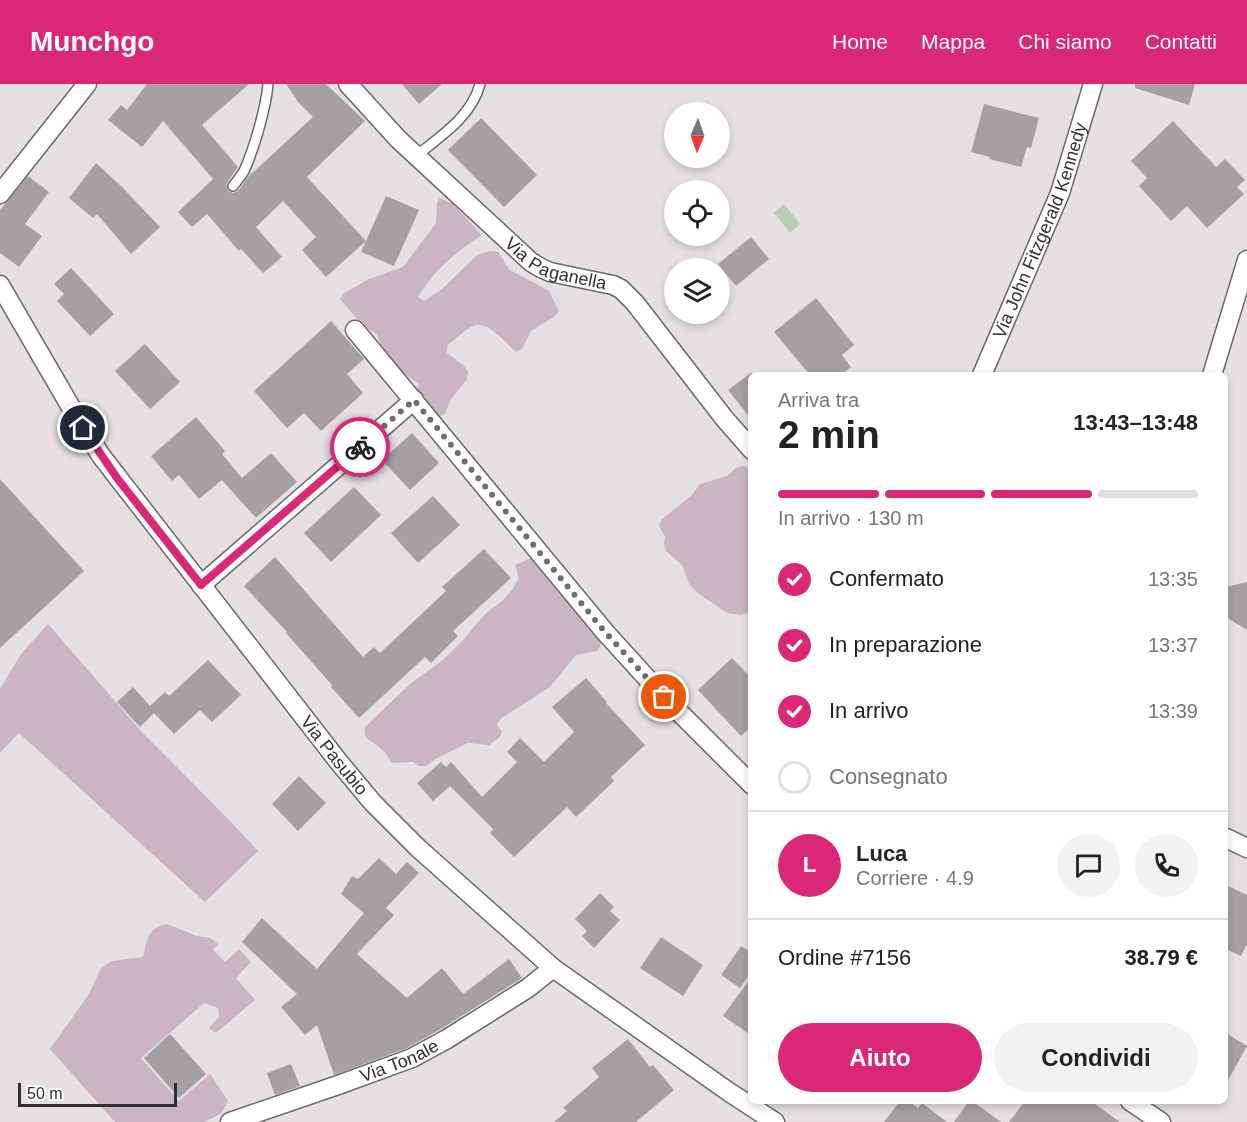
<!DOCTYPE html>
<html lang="it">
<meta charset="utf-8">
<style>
:root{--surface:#fff;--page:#f2f2f2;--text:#222;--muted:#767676;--line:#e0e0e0;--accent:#db2777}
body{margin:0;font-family:Helvetica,sans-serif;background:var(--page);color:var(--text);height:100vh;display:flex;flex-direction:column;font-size:22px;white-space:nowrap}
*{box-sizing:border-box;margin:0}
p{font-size:20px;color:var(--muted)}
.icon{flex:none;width:33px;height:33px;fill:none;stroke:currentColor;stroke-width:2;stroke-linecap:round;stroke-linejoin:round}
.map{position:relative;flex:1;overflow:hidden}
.side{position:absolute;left:748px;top:288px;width:480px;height:732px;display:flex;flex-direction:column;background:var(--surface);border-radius:9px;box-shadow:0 3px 9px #0003}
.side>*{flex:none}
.needle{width:39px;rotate:182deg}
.controls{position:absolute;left:664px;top:18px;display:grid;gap:12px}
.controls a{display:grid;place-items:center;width:66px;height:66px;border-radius:50%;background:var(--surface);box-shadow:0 3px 9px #0003;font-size:30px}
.scale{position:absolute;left:18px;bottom:15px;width:159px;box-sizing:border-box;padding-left:6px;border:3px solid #312f30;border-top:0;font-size:16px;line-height:21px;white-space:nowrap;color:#312f30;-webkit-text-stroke:4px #fff;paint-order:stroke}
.pin{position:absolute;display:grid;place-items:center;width:51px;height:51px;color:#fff;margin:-26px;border:3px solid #fff;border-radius:50%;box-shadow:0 2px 6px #0007}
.courier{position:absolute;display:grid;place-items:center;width:60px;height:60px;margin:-30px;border:4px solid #db2777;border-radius:50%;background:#fff;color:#222;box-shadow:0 2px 8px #0007}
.head em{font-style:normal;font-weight:700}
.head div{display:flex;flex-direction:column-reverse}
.head{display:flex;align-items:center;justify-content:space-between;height:102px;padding:0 30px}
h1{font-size:39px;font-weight:700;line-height:45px}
.bar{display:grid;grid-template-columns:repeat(4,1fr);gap:9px 6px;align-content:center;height:72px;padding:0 30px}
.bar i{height:8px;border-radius:4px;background:var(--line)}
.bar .active{background:var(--accent)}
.bar p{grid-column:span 4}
.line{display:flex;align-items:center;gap:15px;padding:0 30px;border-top:2px solid var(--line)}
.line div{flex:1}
.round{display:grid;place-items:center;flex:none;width:63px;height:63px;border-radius:32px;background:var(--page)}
ol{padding:0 30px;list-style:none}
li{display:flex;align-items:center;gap:18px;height:66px}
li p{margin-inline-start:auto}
li .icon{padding:6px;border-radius:50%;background:var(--accent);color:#fff;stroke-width:4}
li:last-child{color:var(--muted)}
li i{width:33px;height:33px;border:3px solid var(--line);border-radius:50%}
.primary-button{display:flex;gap:12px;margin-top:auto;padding:12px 30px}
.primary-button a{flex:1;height:69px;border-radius:36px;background:var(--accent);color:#fff;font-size:24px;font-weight:700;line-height:69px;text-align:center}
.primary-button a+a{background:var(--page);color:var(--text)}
header{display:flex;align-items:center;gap:36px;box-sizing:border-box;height:84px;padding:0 30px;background:var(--accent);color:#fff}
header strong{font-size:28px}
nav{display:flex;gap:33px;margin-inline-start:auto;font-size:21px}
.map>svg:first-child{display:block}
</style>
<header>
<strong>Munchgo</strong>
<nav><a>Home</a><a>Mappa</a><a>Chi siamo</a><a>Contatti</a></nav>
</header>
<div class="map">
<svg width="1247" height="1038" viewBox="0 0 1247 1038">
<rect width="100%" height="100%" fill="#e6e0e3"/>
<g fill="#c9b6c2">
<path d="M 440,114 L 453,120 L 482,151 C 454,170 436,184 418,213 L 424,217 L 442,205 L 477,171 L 490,167 L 498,168 L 510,186 L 549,207 L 559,227 L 554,233 L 531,247 L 522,265 L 516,268 C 507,260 489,238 476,241 C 466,244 456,255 448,261 L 446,268 L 464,282 L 468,287 L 467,295 L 450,317 L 445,330 L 432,336 L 414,316 L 419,300 L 402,288 L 395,288 L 377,275 L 381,262 L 377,250 L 362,241 L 340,215 L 344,209 L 369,195 L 403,183 L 436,139 L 437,119 Z"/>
<path d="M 744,382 L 751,386 L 752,528 L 740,531 L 727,529 L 699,510 L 689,500 L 682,481 L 666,467 L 664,460 L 665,453 L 659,442 L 662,435 L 692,411 L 700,400 L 727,392 L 737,383 Z"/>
<path d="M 533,473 L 601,548 L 601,561 L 597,567 L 576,571 L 550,603 L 500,635 L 497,642 L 502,647 L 500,653 L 489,661 L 468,659 L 437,674 L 426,682 L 419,682 L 413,678 L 392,679 C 388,673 384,667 379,663 C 370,655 363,656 365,643 L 410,600 L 443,576 L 464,555 L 485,530 L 502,517 L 512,506 L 519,494 L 515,481 Z"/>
<path d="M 48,540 L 141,647 L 234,741 L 258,767 L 205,818 L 19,649 L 0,669 L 0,605 L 21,570 Z"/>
<path d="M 167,840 L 197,852 L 210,854 L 218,860 L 213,866 L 225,878 L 239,865 L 251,878 L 236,894 L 255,916 L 216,949 L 209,944 L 219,933 L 218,924 L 204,919 L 141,974 L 179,1017 L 210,990 L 228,1017 L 222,1029 L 204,1038 L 115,1038 L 50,965 L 89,910 L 101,884 L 112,877 L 143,873 C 147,856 148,843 167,840 Z"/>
</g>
<path fill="#b9cfb4" d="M 784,120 L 800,140 L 790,149 L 774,129 Z"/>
<g fill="#a6a0a4">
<path d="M 147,0 L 249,0 L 202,41 L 238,83 L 226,100 L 228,107 L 233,109 L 238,107 L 248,93 L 313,33 L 298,18 L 286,0 L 326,0 L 365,37 L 307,93 L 366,157 L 386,112 L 419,126 L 394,182 L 361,168 L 366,157 L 326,193 L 302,166 L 316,153 L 283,117 L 256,143 L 282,173 L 263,189 L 241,165 L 239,167 L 207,130 L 192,143 L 178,128 L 213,95 L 163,37 L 142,63 L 108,36 L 121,21 L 127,26 Z"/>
<path d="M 402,0 L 442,0 L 419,20 Z"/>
<path d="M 1135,0 L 1195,0 L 1189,21 L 1135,4 Z"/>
<path d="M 984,20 L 1039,34 L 1031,64 L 1027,63 L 1021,83 L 989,75 L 990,73 L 971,68 Z"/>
<path d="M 481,34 L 537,91 L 504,123 L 448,66 Z"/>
<path d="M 1173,37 L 1216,83 L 1225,75 L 1245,96 L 1237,103 L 1244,110 L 1207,144 L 1187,122 L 1171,137 L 1139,102 L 1147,94 L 1131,77 Z"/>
<path d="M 96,79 L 122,103 L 160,143 L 131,170 L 97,130 L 93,134 L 69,114 Z"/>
<path d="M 28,92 L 49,108 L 25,140 L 42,152 L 19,183 L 0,169 L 0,126 Z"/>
<path d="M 751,153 L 769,175 L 736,202 L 718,180 Z"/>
<path d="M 71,184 L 114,230 L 90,252 L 57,217 L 64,210 L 54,200 Z"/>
<path d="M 816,214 L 854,261 L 842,271 L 851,283 L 841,291 L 810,291 L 774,248 Z"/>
<path d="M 331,237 L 364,275 L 347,290 L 363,309 L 321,347 L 304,329 L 287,344 L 254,307 Z"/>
<path d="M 145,260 L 180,298 L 150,325 L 115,287 Z"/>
<path d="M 752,288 L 752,336 L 728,306 Z"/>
<path d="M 196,333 L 225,367 L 222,370 L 242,394 L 271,369 L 297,398 L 256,434 L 222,396 L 199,415 L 179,391 L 172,397 L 151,372 Z"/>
<path d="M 412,349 L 439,379 L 410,406 L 382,376 Z"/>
<path d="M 0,395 L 84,487 L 0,564 Z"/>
<path d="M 354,403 L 381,431 L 331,478 L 304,449 Z"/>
<path d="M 433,412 L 460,441 L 418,479 L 391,449 Z"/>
<path d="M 484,465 L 511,494 L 453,547 L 458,552 L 431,579 L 425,573 L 359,634 L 331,603 L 332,601 L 286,549 L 287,548 L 244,502 L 275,473 L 363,573 L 374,563 L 380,569 L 446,507 L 442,503 Z"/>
<path d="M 1247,498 L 1247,546 L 1226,533 L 1226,503 Z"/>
<path d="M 732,574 L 752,595 L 752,642 L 741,652 L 698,606 Z"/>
<path d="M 208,576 L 241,611 L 212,638 L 200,626 L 174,650 L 154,629 L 140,643 L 117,618 L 133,603 L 150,622 L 165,608 L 169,612 Z"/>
<path d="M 586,594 L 607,618 L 606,619 L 645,661 L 611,693 L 614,697 L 576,733 L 567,723 L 514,773 L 490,749 L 493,745 L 450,702 L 433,717 L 417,699 L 441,678 L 446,683 L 451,678 L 482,713 L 517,678 L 507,668 L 520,654 L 544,678 L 574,648 L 552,623 Z"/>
<path d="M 299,692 L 326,719 L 298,747 L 272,720 Z"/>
<path d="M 379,774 L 396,790 L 407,778 L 419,789 L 386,824 L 394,831 L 357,870 L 407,914 L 442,884 L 463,910 L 509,875 L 522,894 L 441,945 L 407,964 L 334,991 L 317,941 L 305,951 L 281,923 L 297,910 L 242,858 L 262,834 L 317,885 L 364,829 L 341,810 L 352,792 L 358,795 Z"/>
<path d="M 1226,801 L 1247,811 L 1247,860 L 1241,872 L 1226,865 Z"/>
<path d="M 600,809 L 614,823 L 610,827 L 620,836 L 594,864 L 582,852 L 587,847 L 575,835 Z"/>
<path d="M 661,853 L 703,881 L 683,912 L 640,884 Z"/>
<path d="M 741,862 L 752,869 L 752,887 L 740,904 L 721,891 Z"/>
<path d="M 752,892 L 752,952 L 723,932 Z"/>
<path d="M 1226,949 L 1247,962 L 1226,1000 Z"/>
<path d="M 170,950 L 206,990 L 179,1014 L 144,974 Z"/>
<path d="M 628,955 L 650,983 L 653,981 L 674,1006 L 636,1038 L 554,1038 L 567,1027 L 563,1024 L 599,993 L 592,984 Z"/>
<path d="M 291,980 L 300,1002 L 275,1011 L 267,989 Z"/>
<path d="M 900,1017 L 908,1017 L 918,1024 L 922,1019 L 947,1038 L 884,1038 Z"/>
<path d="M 969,1017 L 972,1017 L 1001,1038 L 954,1038 Z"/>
<path d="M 1025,1017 L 1091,1017 L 1120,1038 L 1009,1038 Z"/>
</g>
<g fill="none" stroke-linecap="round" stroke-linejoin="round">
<defs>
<g id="lane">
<path d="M 416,72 C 441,52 472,32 480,0"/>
<path d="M 233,102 C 237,97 241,92 244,87 C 254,65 266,24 268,0"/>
</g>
<g id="street">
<path id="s1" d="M 348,0 L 398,55 L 531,178 L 541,184 L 550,188 L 613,201 L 621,205 L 635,219 L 724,334 L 752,366"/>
<path d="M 0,110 L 87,0"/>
<path id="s2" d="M 0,201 L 83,344 L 102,373 L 338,677 L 373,719 L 418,764 L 553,884 L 729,1008 L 775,1038"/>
<path d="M 355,246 L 605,548 L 664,613 L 752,701"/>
<path id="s3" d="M 982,291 L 1060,109 L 1093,0"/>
<path d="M 1212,291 L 1247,176"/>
<path d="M 201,501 L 414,316"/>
<path d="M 1226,754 L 1247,764"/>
<path d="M 1130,1017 L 1161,1038"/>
<path id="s4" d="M 230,1038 L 341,1000 L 412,974 L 447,955 L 528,904 L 553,884"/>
</g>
</defs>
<use href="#lane" stroke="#6d686b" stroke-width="12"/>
<use href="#street" stroke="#6d686b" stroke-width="21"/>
<use href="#lane" stroke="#fff" stroke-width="9"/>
<use href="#street" stroke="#fff" stroke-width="18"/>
</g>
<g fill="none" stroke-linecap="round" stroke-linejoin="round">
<path stroke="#706d6f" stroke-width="6" stroke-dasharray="0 10.8" d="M 360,363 L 414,316 L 605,548 L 664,613"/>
<path stroke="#db2777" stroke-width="8" d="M 83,344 L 117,394 L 201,501 L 360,363"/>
</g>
<g text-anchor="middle" stroke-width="6" stroke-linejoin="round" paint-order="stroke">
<g font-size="18" fill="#312f30" stroke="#fff">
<text dy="6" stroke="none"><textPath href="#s3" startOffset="156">Via John Fitzgerald Kennedy</textPath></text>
<text dy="6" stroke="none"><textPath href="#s1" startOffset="279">Via Paganella</textPath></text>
<text dy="6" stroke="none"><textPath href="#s2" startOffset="578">Via Pasubio</textPath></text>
<text dy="6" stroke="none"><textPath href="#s4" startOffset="180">Via Tonale</textPath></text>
</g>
</g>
</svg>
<div class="controls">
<a><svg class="needle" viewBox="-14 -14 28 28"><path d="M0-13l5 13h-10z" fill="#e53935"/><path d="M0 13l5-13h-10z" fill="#767676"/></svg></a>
<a><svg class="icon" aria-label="locate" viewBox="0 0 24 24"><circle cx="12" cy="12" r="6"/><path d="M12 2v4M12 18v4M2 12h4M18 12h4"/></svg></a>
<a><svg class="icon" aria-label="layers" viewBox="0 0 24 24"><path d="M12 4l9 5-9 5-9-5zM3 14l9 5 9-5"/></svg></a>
</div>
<div class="scale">50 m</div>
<div class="pin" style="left:664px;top:613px;background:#ea580c"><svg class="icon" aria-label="bag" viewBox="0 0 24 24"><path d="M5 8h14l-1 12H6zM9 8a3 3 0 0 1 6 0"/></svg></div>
<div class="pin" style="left:83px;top:344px;background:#1f2937"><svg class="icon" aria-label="home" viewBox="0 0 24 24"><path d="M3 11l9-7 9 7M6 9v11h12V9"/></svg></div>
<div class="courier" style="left:360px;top:363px"><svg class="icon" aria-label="bike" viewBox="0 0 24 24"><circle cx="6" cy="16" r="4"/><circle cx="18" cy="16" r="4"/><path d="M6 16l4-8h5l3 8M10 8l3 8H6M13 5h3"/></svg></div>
<section class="side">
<div class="head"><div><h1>2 min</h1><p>Arriva tra</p></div><em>13:43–13:48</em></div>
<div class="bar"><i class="active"></i><i class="active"></i><i class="active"></i><i></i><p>In arrivo · 130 m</p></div>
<ol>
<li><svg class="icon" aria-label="check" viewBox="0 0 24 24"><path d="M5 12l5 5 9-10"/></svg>Confermato<p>13:35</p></li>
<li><svg class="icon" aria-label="check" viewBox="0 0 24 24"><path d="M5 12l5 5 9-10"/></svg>In preparazione<p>13:37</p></li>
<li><svg class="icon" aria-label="check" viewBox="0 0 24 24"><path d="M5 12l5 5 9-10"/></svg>In arrivo<p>13:39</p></li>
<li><i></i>Consegnato</li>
</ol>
<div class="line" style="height:108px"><b class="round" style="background:var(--accent);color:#fff">L</b><div><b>Luca</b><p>Corriere · 4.9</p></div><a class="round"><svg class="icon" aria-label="chat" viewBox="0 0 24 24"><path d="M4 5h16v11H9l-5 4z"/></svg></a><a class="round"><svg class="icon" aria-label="phone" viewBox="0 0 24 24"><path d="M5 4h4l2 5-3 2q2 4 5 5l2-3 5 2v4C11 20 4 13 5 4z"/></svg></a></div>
<div class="line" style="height:78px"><div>Ordine #7156</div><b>38.79 €</b></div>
<div class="primary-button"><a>Aiuto</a><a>Condividi</a></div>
</section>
</div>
